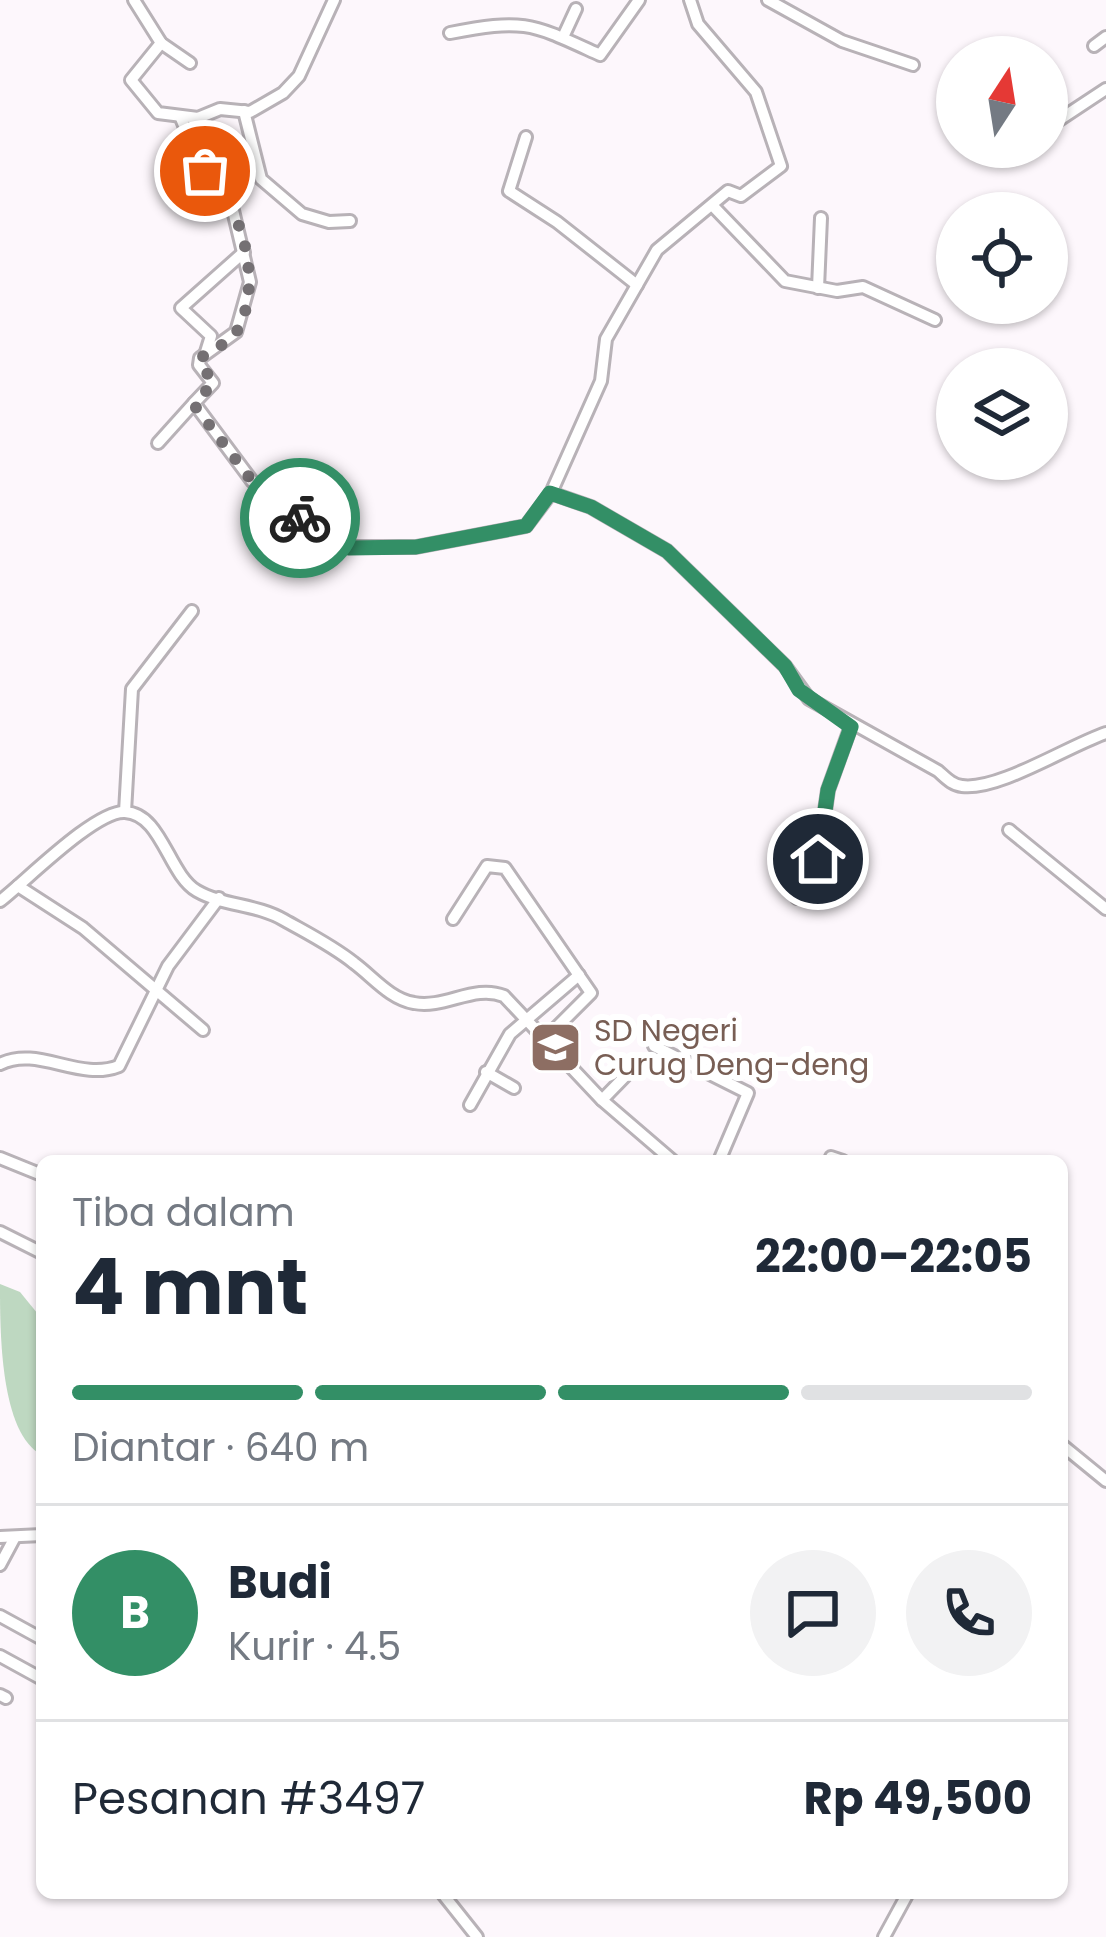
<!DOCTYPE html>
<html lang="id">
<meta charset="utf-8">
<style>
:root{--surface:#fff;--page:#f2f2f3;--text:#1f2937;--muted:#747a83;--line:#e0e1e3;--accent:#338f66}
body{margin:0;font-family:Poppins,sans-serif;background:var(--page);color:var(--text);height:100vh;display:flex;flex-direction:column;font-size:45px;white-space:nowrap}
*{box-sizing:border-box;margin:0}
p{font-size:39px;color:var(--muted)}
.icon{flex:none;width:66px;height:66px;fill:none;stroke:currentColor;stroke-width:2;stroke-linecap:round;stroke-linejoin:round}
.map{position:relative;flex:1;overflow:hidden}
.panel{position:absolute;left:36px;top:1155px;width:1032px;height:744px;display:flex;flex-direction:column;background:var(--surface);border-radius:18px;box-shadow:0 3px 9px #0004}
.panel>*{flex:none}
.needle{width:78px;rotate:12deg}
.fabs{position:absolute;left:936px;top:36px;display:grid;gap:24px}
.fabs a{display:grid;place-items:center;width:132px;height:132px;border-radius:50%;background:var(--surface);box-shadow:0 3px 9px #0004;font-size:60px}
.pin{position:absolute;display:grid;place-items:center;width:102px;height:102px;color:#fff;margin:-51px;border:6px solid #fff;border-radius:50%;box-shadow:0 3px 12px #0007}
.courier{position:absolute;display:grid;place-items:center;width:120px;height:120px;margin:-60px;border:9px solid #338f66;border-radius:50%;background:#fff;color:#222;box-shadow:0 3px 15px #0007}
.summary em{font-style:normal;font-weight:700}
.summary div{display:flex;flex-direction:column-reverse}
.summary{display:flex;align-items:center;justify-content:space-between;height:204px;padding:0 36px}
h1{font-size:78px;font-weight:700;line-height:90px}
.bar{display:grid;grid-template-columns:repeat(4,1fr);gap:18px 12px;align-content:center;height:144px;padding:0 36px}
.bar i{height:15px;border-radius:9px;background:var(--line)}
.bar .current{background:var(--accent)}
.bar p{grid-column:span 4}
.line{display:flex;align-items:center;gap:30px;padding:0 36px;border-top:3px solid var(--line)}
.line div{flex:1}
.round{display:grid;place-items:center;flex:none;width:126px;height:126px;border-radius:63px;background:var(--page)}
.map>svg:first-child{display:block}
</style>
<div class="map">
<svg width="1106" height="1937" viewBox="0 0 1106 1937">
<rect width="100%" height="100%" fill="#fdf7fc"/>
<path fill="#bed8c1" d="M 0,1284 L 20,1292 L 42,1319 L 42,1455 C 0,1434 0,1332 0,1284 Z"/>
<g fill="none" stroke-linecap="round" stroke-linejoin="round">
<defs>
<g id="minor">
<path d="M 134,0 L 161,43 L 190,63"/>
<path d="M 768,0 L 842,41 L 913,65"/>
<path d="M 450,33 C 526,18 532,24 600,55 L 639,0"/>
<path d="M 564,35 L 576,9"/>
<path d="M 161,43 L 131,80 L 158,113 L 198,118 L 220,109 L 250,112 L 283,93 L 299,76 L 334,0"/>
<path d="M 1094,46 L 1106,37"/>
<path d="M 244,111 L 261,179 L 302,214 L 329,222 L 350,221"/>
<path d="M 181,118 L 201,167 L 231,202 L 250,282 L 236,332 L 200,358 L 199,365 L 213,383 L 194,403 L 252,481 L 341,547 L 416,547 L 526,526 L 551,493 L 601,381 L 606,339 L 657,250 L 728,191 L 741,196 L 781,166 L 756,92 L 698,24 L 690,0"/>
<path d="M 1056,122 L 1106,89"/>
<path d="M 526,137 L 509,191 L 557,222 L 637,285"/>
<path d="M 712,205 L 785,281 L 837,291 L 863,287 L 935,320"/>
<path d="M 818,288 L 821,218"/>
<path d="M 206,352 L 211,336 L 181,308 L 244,252"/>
<path d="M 158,443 L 194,403"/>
<path d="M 551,493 L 591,507 L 667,551 L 785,666 L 809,699 L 938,771 C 946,778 952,785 962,786 C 998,791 1068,746 1106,733"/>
<path d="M 125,812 L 132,689 L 192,611"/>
<path d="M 1009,830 L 1106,909"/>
<path d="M 18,886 L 83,928 L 203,1030"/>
<path d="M 797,898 L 818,859 L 828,790 L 851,726"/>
<path d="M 0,901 C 24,883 95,810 125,812 C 162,814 168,874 197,891 C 223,906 257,904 284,920 C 307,933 333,946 354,963 C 373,977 390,999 414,1003 C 445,1009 474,984 504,996 L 602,1100 L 673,1161"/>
<path d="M 453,919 L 487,866 L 505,868 L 591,993 L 546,1038"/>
<path d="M 654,1046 L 748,1093 L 719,1161"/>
<path d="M 0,1064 C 38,1045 79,1082 119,1066 L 168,966 L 219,898"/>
<path d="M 486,1072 L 514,1088"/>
<path d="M 602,1100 L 635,1066"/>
<path d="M 470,1105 L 510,1034 L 579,975"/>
<path d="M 831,1157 L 843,1161"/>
<path d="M 0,1158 L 42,1175"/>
<path d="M 0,1232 L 42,1253"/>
<path d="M 1062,1445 L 1106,1481"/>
<path d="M 0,1537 L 42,1535"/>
<path d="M 0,1565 L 15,1537"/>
<path d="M 0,1616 L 42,1639"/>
<path d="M 0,1656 L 42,1679"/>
<path d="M 0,1695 L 6,1698"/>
<path d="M 442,1893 L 477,1937"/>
<path d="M 884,1937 L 908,1893"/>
</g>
</defs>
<use href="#minor" stroke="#b8b2b7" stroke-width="16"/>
<use href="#minor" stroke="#fff" stroke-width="10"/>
</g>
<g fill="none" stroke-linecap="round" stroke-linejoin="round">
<path stroke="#747073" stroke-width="12" stroke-dasharray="0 21.6" d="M 205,171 C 242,206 264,284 237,331 C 228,346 210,348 199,360 L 213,383 L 194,405 L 252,481 L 300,518"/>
<path stroke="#338f66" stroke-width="15" d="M 300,518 L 333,544 L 349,548 L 416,547 L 526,526 L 550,493 L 591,507 L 667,551 L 785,666 L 799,690 L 851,727 L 828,790 L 818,859"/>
</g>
<defs>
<symbol id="school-square" viewBox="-11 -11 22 22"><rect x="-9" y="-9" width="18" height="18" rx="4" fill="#8d6e63" stroke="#fff"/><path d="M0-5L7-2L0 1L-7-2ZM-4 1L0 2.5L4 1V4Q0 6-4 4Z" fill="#fff"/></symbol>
</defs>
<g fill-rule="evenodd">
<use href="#school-square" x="526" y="1018" width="59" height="59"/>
</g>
<g text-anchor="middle" stroke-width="12" stroke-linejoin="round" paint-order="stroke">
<g font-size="30" fill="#785e54" stroke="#fff" text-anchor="start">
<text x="594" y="1041">SD Negeri<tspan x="594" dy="34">Curug Deng-deng</tspan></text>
</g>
</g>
</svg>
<div class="fabs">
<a><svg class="needle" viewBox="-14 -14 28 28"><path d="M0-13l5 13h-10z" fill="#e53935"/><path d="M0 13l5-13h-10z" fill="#747a83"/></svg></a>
<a><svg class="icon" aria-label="locate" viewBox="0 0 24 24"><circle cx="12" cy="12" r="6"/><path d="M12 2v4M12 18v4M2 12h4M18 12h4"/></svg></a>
<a><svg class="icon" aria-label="layers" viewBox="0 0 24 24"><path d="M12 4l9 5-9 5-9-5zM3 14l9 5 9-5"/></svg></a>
</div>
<div class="pin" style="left:205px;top:171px;background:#ea580c"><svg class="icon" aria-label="bag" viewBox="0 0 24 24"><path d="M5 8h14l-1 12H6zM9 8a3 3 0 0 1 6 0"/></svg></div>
<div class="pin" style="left:818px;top:859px;background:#1f2937"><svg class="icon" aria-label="home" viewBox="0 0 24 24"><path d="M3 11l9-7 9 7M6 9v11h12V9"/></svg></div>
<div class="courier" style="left:300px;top:518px"><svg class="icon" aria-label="bike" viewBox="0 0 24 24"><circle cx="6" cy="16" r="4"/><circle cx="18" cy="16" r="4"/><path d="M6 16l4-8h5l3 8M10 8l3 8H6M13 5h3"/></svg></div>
<section class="panel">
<div class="summary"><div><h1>4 mnt</h1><p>Tiba dalam</p></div><em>22:00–22:05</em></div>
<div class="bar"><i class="current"></i><i class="current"></i><i class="current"></i><i></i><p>Diantar · 640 m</p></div>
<div class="line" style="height:216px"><b class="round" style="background:var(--accent);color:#fff">B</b><div><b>Budi</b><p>Kurir · 4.5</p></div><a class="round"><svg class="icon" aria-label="chat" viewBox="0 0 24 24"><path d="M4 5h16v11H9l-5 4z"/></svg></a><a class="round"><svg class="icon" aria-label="phone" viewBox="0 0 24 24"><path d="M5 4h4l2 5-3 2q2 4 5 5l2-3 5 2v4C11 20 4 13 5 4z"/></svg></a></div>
<div class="line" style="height:156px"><div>Pesanan #3497</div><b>Rp 49,500</b></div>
</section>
</div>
